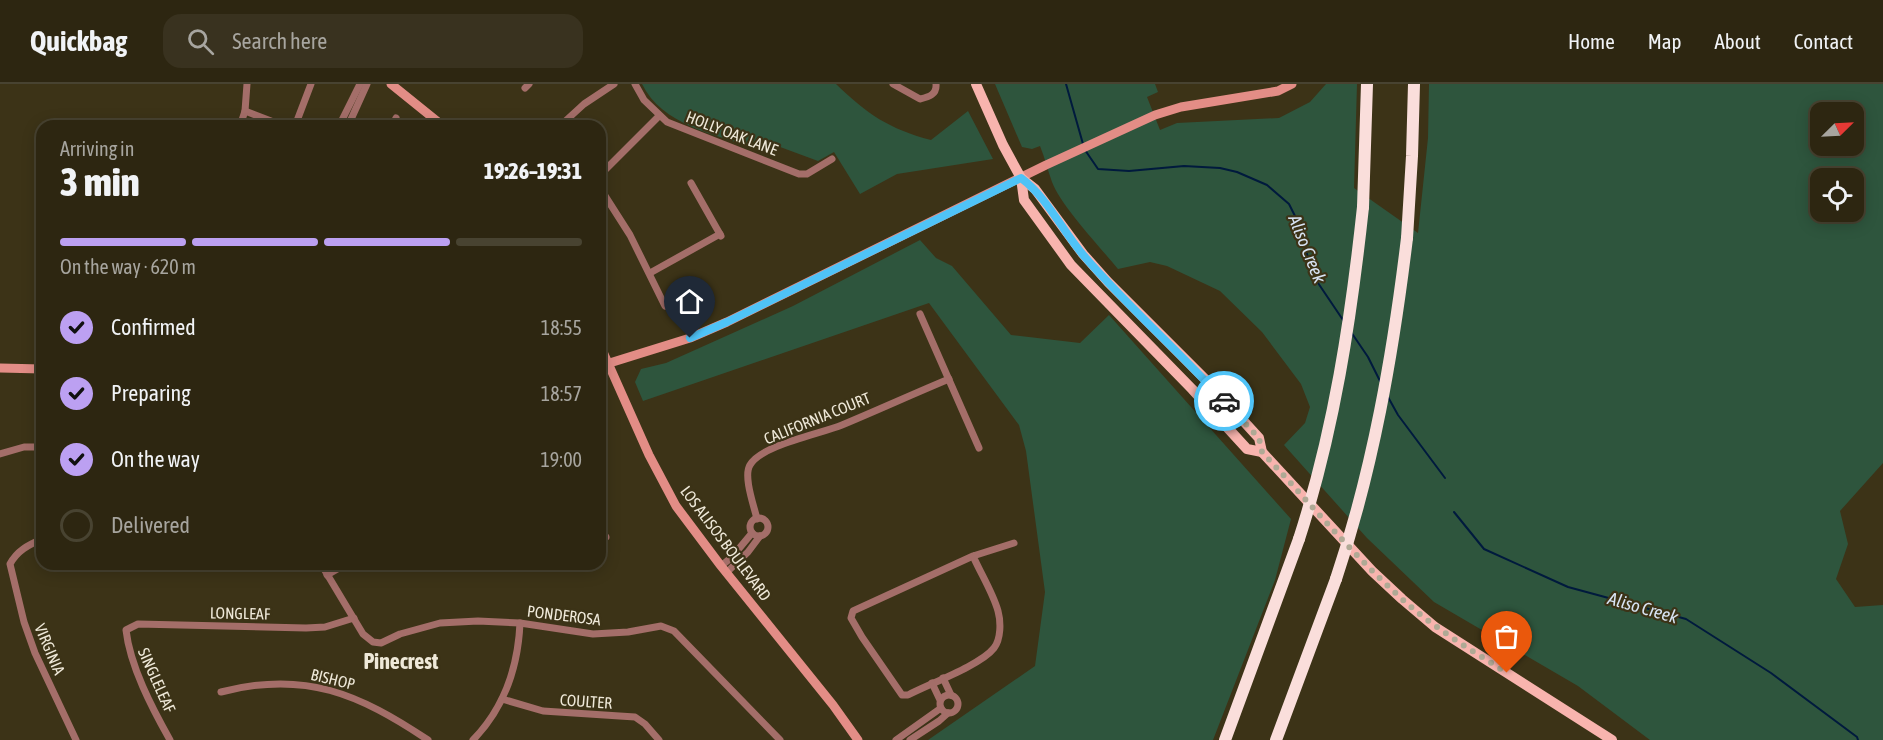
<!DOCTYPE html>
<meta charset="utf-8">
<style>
:root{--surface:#2d2611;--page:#39321f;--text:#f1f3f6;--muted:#a7a59f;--line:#484331;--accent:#bca0f2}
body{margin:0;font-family:"Asap Condensed",sans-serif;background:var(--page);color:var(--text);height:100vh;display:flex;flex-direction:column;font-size:22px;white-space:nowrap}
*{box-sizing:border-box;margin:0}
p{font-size:20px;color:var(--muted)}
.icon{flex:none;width:33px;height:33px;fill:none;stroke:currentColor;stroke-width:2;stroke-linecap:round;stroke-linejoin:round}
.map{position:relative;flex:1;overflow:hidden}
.sheet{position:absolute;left:36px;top:36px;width:570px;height:450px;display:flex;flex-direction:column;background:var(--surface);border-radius:18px;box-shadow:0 3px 15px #0003,0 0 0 2px var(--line)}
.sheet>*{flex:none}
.needle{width:39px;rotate:66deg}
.controls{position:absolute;left:1810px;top:18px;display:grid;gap:12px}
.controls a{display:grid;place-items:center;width:54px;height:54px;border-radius:12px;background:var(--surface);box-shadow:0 3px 15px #0003,0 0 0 2px var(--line);font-size:30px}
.pin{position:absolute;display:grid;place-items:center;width:51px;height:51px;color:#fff;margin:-62px -26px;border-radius:50% 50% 50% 0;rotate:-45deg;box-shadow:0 0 6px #0007}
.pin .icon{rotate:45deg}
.courier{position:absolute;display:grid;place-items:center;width:60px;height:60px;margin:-30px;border:4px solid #4fc3f7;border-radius:50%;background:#fff;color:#222;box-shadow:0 2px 8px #0007}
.summary em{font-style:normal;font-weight:800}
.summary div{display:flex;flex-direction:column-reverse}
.summary{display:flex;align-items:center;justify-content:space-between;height:102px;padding:0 24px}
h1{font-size:39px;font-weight:800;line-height:45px}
.bar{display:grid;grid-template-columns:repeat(4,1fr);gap:9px 6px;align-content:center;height:72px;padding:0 24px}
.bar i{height:8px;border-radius:4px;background:var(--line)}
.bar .on{background:var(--accent)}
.bar p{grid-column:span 4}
ol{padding:0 24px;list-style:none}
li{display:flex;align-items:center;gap:18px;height:66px}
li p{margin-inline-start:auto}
li .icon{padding:6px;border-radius:50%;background:var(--accent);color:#111;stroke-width:4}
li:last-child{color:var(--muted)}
li i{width:33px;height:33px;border:3px solid var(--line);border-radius:50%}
header{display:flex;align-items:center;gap:36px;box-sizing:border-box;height:84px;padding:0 30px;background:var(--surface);border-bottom:2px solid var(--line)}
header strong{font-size:28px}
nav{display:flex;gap:33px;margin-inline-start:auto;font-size:21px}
.search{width:420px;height:54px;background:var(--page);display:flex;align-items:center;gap:15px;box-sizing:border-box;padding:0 21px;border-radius:18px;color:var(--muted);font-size:22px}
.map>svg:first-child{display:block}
</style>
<header>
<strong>Quickbag</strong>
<div class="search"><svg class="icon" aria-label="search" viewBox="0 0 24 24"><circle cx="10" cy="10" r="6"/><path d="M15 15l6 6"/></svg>Search here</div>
<nav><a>Home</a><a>Map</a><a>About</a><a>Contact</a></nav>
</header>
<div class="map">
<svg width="1883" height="656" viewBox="0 0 1883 656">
<rect width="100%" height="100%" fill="#3c3317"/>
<g fill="#2e553d" fill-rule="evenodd">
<path d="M 642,0 L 836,0 C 867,30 889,45 931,56 L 968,27 L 993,75 L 897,90 L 860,110 L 834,68 L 818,77 L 764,57 L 754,64 C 714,50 662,41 642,0 Z"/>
<path d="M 995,0 L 1155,0 L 1158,8 L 1147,13 L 1160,46 L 1177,39 L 1279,34 L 1310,18 L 1326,0 L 1357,0 L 1354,104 L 1418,149 L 1428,54 L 1429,0 L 1883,0 L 1883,379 L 1840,427 L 1848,460 L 1836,495 L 1855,523 L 1883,521 L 1883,656 L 1650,656 L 1578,602 L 1434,518 L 1367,454 L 1284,361 L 1305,339 L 1310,323 L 1301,300 L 1262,248 L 1220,207 L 1167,182 L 1150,178 L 1118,185 C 1101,164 1061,122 1052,98 C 1048,87 1045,74 1040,62 L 1032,65 L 1022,63 ZM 1821,28 L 1854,28 L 1854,62 L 1821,62 ZM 1821,94 L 1854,94 L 1854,128 L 1821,128 Z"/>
<path d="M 920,156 L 936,174 L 952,182 L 1011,251 L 1080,259 L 1109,231 L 1291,435 L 1275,496 L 1213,656 L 928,656 L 1035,582 L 1045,508 L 1026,367 L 1019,341 L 929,219 L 643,317 L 635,298 L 641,285 L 666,279 L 793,222 Z"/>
</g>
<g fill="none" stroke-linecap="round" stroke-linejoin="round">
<g stroke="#001a3d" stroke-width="2">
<path d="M 1066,0 L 1083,60"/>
<path d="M 1085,66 L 1098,85 L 1129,87 L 1184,82 L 1220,84 L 1237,88 L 1267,101 L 1289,120 L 1296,134 L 1314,193 L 1343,236"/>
<path d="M 1351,248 L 1368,273 L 1380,297"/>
<path d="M 1388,313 L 1398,331 L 1445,394"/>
<path d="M 1454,428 L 1484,465 L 1568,503 L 1686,535 L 1771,589 L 1857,653 L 1858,656"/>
</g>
<g stroke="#a46e69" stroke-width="7">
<path d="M 635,0 L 644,16 L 667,38 L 799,90 L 807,90 L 832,75"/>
<path d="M 893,0 L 920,15 C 928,13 937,11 936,0"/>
<path d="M 525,4 L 529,0"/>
<path d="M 245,27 L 284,42"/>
<path d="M 240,42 L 245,27 L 247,0"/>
<path d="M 295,42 L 311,0"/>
<path d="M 339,42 L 360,0"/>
<path d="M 348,42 L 367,0"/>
<path d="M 392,42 L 396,34"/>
<path d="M 560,42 L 584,20 L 614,0"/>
<path d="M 600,91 L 659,32"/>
<path d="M 691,99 L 721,152"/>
<path d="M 600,104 L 630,151 L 665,222"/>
<path d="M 650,189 L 720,150"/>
<path d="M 920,230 L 979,364"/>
<path d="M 0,370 L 24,363 L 42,363"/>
<circle cx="759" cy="443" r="9"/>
<path d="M 757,435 C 754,422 743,392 750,381 C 761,361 820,350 842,341 C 878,326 913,310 949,295"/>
<path d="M 600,454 L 606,453"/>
<path d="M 42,455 C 28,461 17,467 10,480 L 24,538 L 35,569 L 76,656"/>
<path d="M 973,472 C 981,490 993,509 998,527 C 1001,538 1001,555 994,564 C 981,581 929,600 908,611 L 902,611 L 862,553 L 851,534 L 853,527 L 973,472 L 1014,459"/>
<path d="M 321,480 L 363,550 L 373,558 L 381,559 L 400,550 L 440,539 L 478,537 L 520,539 L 593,550 L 628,548 L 661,542 L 674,547 L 780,656"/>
<path d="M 721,482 L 732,473 L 752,449"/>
<path d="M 726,489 L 748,468 L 760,452"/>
<path d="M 327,491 L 346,480"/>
<path d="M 943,594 L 951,611"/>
<path d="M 932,599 L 940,616"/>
<path d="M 221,608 C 305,586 359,610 428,656"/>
<circle cx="949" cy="620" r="9"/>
<path d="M 502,615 L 543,627 L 635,633 L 645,640 L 659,656"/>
<path d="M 170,656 C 152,624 130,582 126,546 L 138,540 L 306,544 L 325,543 L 354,534"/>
<path d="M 473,656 C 504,624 518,584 520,539"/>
<path d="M 896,656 L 941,624"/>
<path d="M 910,656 L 939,637 L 948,629"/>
</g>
<g stroke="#e38d86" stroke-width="9">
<path d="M 391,0 L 443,42"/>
<path d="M 600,261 L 649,371 L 676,422 L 721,482 L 833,621 L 858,656"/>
<path d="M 600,282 L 690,254 L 727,238 L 1046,81 L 1155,31 L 1181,23 L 1278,7 L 1292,0"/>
<path d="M 0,284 L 42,285"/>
</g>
<g stroke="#f8b4ae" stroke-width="10">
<path d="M 976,0 L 1003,61 L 1021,94 L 1024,116 L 1071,181 L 1192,305 L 1247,365 L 1262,368"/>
<path d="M 1021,94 L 1035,105 L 1083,170 L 1108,198 L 1204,294 L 1259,354 L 1262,368 L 1372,487 L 1402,515 L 1435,543 L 1612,656"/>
</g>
<g stroke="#fadedb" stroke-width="12">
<path d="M 1363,123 L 1367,0"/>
<path d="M 1407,154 L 1412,72 L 1414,0"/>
<path d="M 1225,656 L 1299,455"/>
<path d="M 1276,656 L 1336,495"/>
</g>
<g stroke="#fadedb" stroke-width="12">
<path d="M 1299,455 C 1334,347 1351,235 1363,123"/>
<path d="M 1336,495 C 1373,385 1393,270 1407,154"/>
</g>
</g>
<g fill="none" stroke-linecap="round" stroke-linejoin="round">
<path stroke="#b0a995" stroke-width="6" stroke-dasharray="0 10.8" d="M 1224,317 L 1259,354 L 1262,368 C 1308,417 1352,470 1402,515 C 1434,544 1471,566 1507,589"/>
<path stroke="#4fc3f7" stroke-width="8" d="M 690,254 L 727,238 L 1021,94 C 1048,114 1062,147 1084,172 C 1128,223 1179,267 1224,317"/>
</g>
<g text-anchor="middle" stroke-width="4.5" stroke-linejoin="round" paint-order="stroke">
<g font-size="16" fill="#efe9d9" stroke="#3c3317">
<text transform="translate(732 49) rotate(21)" y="6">HOLLY OAK LANE</text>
<text transform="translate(817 334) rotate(-22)" y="6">CALIFORNIA COURT</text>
<text transform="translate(726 459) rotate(53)" y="6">LOS ALISOS BOULEVARD</text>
<text transform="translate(240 529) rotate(1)" y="6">LONGLEAF</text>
<text transform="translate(564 531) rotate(7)" y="6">PONDEROSA</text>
<text transform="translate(50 565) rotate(67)" y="6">VIRGINIA</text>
<text transform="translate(333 595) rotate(14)" y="6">BISHOP</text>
<text transform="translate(157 596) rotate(66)" y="6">SINGLELEAF</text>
<text transform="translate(586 617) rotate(4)" y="6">COULTER</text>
</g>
<g font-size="18" font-style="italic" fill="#d8e4f4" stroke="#3c3317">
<text transform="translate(1307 165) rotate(68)" y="6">Aliso Creek</text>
<text transform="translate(1643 524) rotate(16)" y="6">Aliso Creek</text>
</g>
<g font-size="22" font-weight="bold" fill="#efe9d9" stroke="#3c3317">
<text x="401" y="585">Pinecrest</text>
</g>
</g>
</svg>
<div class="controls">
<a><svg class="needle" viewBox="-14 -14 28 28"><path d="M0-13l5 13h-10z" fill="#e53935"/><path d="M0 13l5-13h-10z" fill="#a7a59f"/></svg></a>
<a><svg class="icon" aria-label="locate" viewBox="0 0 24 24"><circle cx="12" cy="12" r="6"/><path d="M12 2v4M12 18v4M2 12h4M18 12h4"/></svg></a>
</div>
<div class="pin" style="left:1507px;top:589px;background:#ea580c"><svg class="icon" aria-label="bag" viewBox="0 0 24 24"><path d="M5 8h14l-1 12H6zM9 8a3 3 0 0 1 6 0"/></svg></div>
<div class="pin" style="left:690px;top:254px;background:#1f2937"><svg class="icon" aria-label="home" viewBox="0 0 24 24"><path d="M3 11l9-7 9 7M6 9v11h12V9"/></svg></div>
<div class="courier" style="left:1224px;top:317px"><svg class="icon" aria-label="car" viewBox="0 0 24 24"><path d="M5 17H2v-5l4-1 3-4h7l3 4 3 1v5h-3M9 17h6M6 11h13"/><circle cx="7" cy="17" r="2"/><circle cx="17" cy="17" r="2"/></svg></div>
<section class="sheet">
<div class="summary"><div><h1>3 min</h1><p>Arriving in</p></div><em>19:26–19:31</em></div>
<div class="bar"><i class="on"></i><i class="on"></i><i class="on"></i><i></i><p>On the way · 620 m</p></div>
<ol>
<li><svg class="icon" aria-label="check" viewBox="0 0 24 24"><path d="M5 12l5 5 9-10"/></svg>Confirmed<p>18:55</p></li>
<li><svg class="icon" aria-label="check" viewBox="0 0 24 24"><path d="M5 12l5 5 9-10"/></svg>Preparing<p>18:57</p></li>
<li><svg class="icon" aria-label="check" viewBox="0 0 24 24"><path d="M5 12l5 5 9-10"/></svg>On the way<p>19:00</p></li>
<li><i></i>Delivered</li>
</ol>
</section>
</div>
